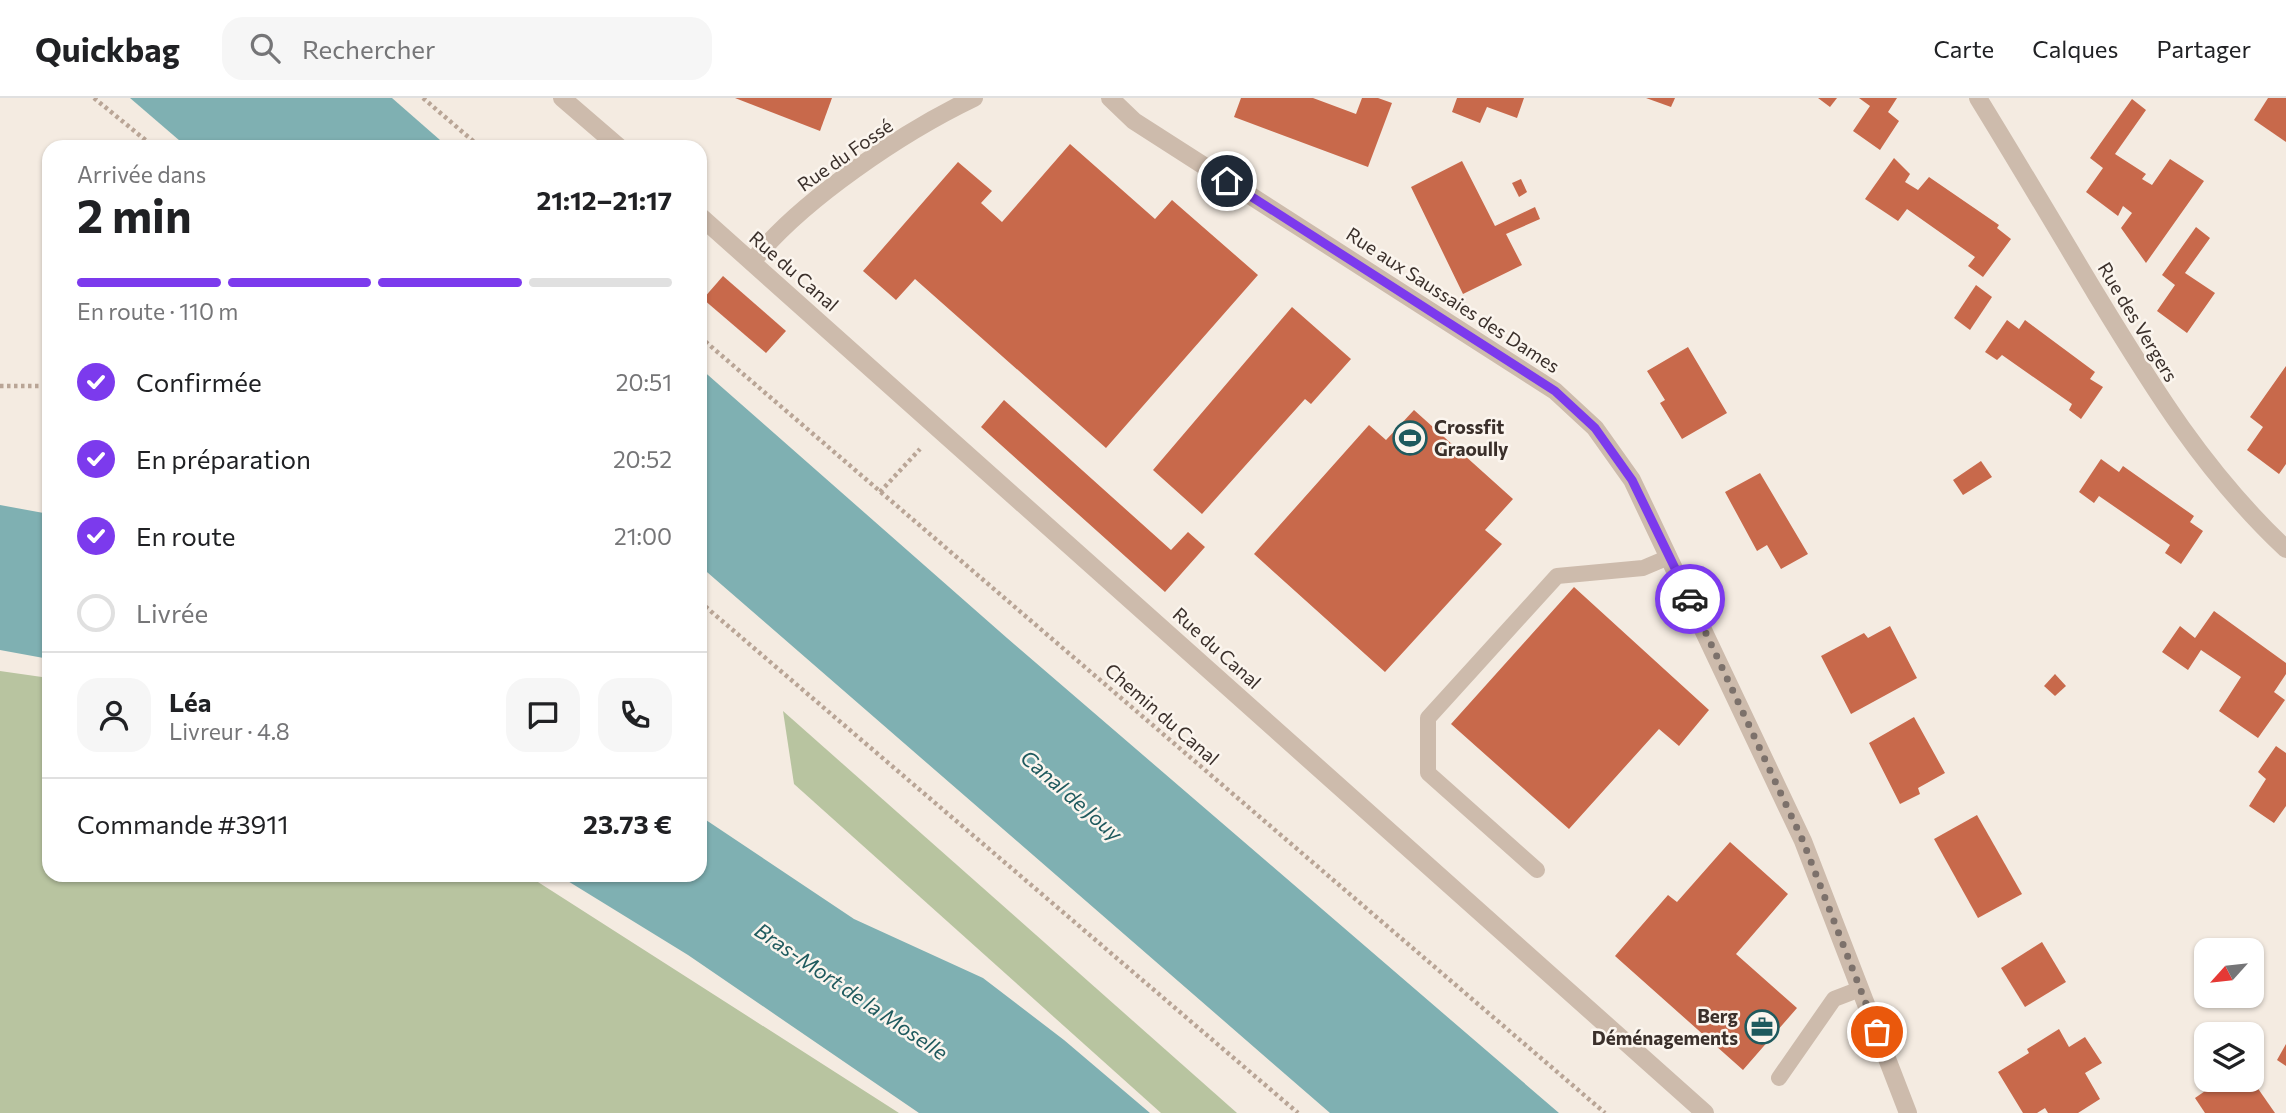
<!DOCTYPE html>
<html lang="fr">
<meta charset="utf-8">
<style>
:root{--surface:#fff;--page:#f6f6f6;--text:#202124;--muted:#757577;--line:#e0e0e0;--accent:#7c3aed}
body{margin:0;font-family:Commissioner,sans-serif;background:var(--page);color:var(--text);height:100vh;display:flex;flex-direction:column;font-size:26px;white-space:nowrap}
*{box-sizing:border-box;margin:0}
p{font-size:23px;color:var(--muted)}
.icon{flex:none;width:38px;height:38px;fill:none;stroke:currentColor;stroke-width:2;stroke-linecap:round;stroke-linejoin:round}
.map{position:relative;flex:1;overflow:hidden}
.side{position:absolute;left:42px;top:42px;width:665px;height:742px;display:flex;flex-direction:column;background:var(--surface);border-radius:21px;box-shadow:0 2px 5px #0004}
.side>*{flex:none}
.needle{width:46px;rotate:243deg}
.controls{position:absolute;left:2194px;top:840px;display:grid;gap:14px}
.controls a{display:grid;place-items:center;width:70px;height:70px;border-radius:14px;background:var(--surface);box-shadow:0 2px 5px #0004;font-size:35px}
.pin{position:absolute;display:grid;place-items:center;width:60px;height:60px;color:#fff;margin:-30px;border:4px solid #fff;border-radius:50%;box-shadow:0 2px 7px #0007}
.courier{position:absolute;display:grid;place-items:center;width:70px;height:70px;margin:-35px;border:5px solid #7c3aed;border-radius:50%;background:#fff;color:#222;box-shadow:0 2px 9px #0007}
.head em{font-style:normal;font-weight:700}
.head div{display:flex;flex-direction:column-reverse}
.head{display:flex;align-items:center;justify-content:space-between;height:119px;padding:0 35px}
h1{font-size:46px;font-weight:700;line-height:52px}
.bar{display:grid;grid-template-columns:repeat(4,1fr);gap:10px 7px;align-content:center;height:84px;padding:0 35px}
.bar i{height:9px;border-radius:5px;background:var(--line)}
.bar .current{background:var(--accent)}
.bar p{grid-column:span 4}
.line{display:flex;align-items:center;gap:18px;padding:0 35px;border-top:2px solid var(--line)}
.line div{flex:1}
.round{display:grid;place-items:center;flex:none;width:74px;height:74px;border-radius:21px;background:var(--page)}
ol{padding:0 35px;list-style:none}
li{display:flex;align-items:center;gap:21px;height:77px}
li p{margin-inline-start:auto}
li .icon{padding:7px;border-radius:50%;background:var(--accent);color:#fff;stroke-width:4}
li:last-child{color:var(--muted)}
li i{width:38px;height:38px;border:4px solid var(--line);border-radius:50%}
header{display:flex;align-items:center;gap:42px;box-sizing:border-box;height:98px;padding:0 35px;background:var(--surface);border-bottom:2px solid var(--line)}
header strong{font-size:33px}
nav{display:flex;gap:38px;margin-inline-start:auto;font-size:24px}
.search{width:490px;height:63px;background:var(--page);display:flex;align-items:center;gap:18px;box-sizing:border-box;padding:0 24px;border-radius:21px;color:var(--muted);font-size:26px}
.map>svg:first-child{display:block}
</style>
<header>
<strong>Quickbag</strong>
<div class="search"><svg class="icon" aria-label="search" viewBox="0 0 24 24"><circle cx="10" cy="10" r="6"/><path d="M15 15l6 6"/></svg>Rechercher</div>
<nav><a>Carte</a><a>Calques</a><a>Partager</a></nav>
</header>
<div class="map">
<svg width="2286" height="1015" viewBox="0 0 2286 1015">
<rect width="100%" height="100%" fill="#f4ebe1"/>
<g fill="#b8c4a0">
<path d="M 0,573 L 49,580 L 49,777 L 527,777 L 899,1015 L 0,1015 Z"/>
<path d="M 783,613 L 1237,1015 L 1161,1015 L 794,686 Z"/>
</g>
<g fill="#7fb0b2">
<path d="M 130,0 L 392,0 L 448,49 L 187,49 Z"/>
<path d="M 700,270 L 1007,540 L 1559,1015 L 1330,1015 L 700,468 Z"/>
<path d="M 0,407 L 49,416 L 49,561 L 0,552 Z"/>
<path d="M 700,718 L 854,821 L 983,880 L 1064,942 L 1150,1015 L 919,1015 L 688,857 L 558,777 L 700,777 Z"/>
</g>
<g fill="#c8694b">
<path d="M 735,0 L 832,0 L 820,33 Z"/>
<path d="M 1241,0 L 1313,0 L 1356,16 L 1362,0 L 1378,0 L 1392,5 L 1368,69 L 1234,19 Z"/>
<path d="M 1457,0 L 1524,0 L 1517,20 L 1487,9 L 1480,25 L 1452,14 Z"/>
<path d="M 1646,0 L 1675,0 L 1671,9 Z"/>
<path d="M 1818,0 L 1837,0 L 1830,9 Z"/>
<path d="M 1859,0 L 1897,0 L 1888,14 L 1899,23 L 1880,52 L 1853,33 L 1870,8 Z"/>
<path d="M 2268,0 L 2286,0 L 2286,44 L 2254,22 Z"/>
<path d="M 2132,1 L 2146,12 L 2115,56 L 2146,76 L 2142,81 L 2152,87 L 2170,61 L 2204,83 L 2146,165 L 2121,130 L 2132,115 L 2123,108 L 2118,118 L 2086,94 L 2103,70 L 2090,60 Z"/>
<path d="M 1070,46 L 1155,121 L 1172,102 L 1258,177 L 1106,350 L 915,181 L 896,202 L 863,173 L 958,64 L 992,93 L 981,105 L 1002,124 Z"/>
<path d="M 1894,60 L 1910,76 L 1905,84 L 1918,92 L 1929,79 L 1999,127 L 1997,130 L 2011,141 L 1983,179 L 1968,168 L 1975,159 L 1907,111 L 1898,123 L 1865,101 Z"/>
<path d="M 1462,63 L 1495,128 L 1535,109 L 1540,121 L 1506,136 L 1522,167 L 1463,196 L 1411,89 Z"/>
<path d="M 1521,81 L 1527,94 L 1519,99 L 1512,85 Z"/>
<path d="M 2196,129 L 2210,140 L 2185,175 L 2215,195 L 2187,235 L 2157,213 L 2175,187 L 2162,177 Z"/>
<path d="M 723,178 L 786,233 L 766,255 L 703,201 Z"/>
<path d="M 1976,187 L 1992,199 L 1970,232 L 1954,220 Z"/>
<path d="M 1292,209 L 1351,261 L 1311,306 L 1305,301 L 1202,416 L 1153,372 Z"/>
<path d="M 2007,222 L 2019,231 L 2025,222 L 2095,274 L 2090,281 L 2103,289 L 2081,321 L 2069,312 L 2072,306 L 2002,257 L 1997,262 L 1985,254 Z"/>
<path d="M 1688,249 L 1727,315 L 1682,341 L 1660,305 L 1665,302 L 1647,273 Z"/>
<path d="M 2286,268 L 2286,366 L 2279,376 L 2247,352 L 2263,329 L 2250,319 Z"/>
<path d="M 1004,302 L 1171,452 L 1188,434 L 1205,449 L 1165,494 L 981,329 Z"/>
<path d="M 1414,312 L 1513,401 L 1485,432 L 1502,446 L 1385,574 L 1254,456 L 1369,327 L 1386,342 Z"/>
<path d="M 2101,361 L 2119,374 L 2123,368 L 2194,418 L 2190,424 L 2203,433 L 2181,466 L 2165,455 L 2170,447 L 2099,398 L 2094,405 L 2079,394 Z"/>
<path d="M 1981,363 L 1992,379 L 1963,397 L 1953,382 Z"/>
<path d="M 1760,375 L 1808,456 L 1781,471 L 1767,447 L 1757,453 L 1725,394 Z"/>
<path d="M 1574,489 L 1709,612 L 1679,648 L 1659,631 L 1569,731 L 1451,626 Z"/>
<path d="M 2214,513 L 2286,565 L 2286,576 L 2274,594 L 2285,602 L 2258,640 L 2219,613 L 2241,579 L 2201,552 L 2188,572 L 2162,554 L 2180,528 L 2195,540 Z"/>
<path d="M 1890,528 L 1917,580 L 1851,616 L 1821,558 L 1864,535 L 1868,540 Z"/>
<path d="M 2055,576 L 2066,588 L 2055,598 L 2044,588 Z"/>
<path d="M 1914,619 L 1945,675 L 1918,690 L 1920,696 L 1900,706 L 1869,645 Z"/>
<path d="M 2276,648 L 2286,655 L 2286,708 L 2274,725 L 2249,708 L 2266,681 L 2258,674 Z"/>
<path d="M 1977,717 L 2022,796 L 1978,820 L 1934,741 Z"/>
<path d="M 1730,744 L 1788,796 L 1736,856 L 1797,910 L 1743,972 L 1615,858 L 1668,797 L 1677,804 Z"/>
<path d="M 2042,844 L 2066,884 L 2025,909 L 2001,870 Z"/>
<path d="M 2059,931 L 2069,949 L 2085,939 L 2102,965 L 2085,975 L 2100,1001 L 2078,1015 L 2048,1015 L 2045,1010 L 2037,1015 L 2023,1015 L 1998,974 L 2029,955 L 2027,951 Z"/>
<path d="M 2286,946 L 2286,968 L 2277,962 Z"/>
<path d="M 2221,982 L 2252,982 L 2275,1015 L 2205,1015 L 2195,1000 Z"/>
</g>
<g fill="none" stroke-linecap="round" stroke-linejoin="round">
<g stroke="#b9a596" stroke-width="4.5" stroke-dasharray="3.5 3.5" stroke-linecap="butt">
<path d="M 94,0 L 154,49"/>
<path d="M 423,0 L 480,49"/>
<path d="M 700,239 L 1605,1015"/>
<path d="M 0,288 L 49,288"/>
<path d="M 880,394 L 920,351"/>
<path d="M 700,504 L 1298,1015"/>
</g>
<g stroke="#cdbbac" stroke-width="16">
<path d="M 1537,772 L 1428,675 L 1428,620 L 1557,478 L 1643,470 L 1669,459"/>
<path d="M 1779,980 L 1834,901 L 1860,891"/>
</g>
<g stroke="#cdbbac" stroke-width="18">
<path d="M 1110,0 L 1134,23 L 1555,293 L 1595,330 L 1632,382 L 1803,743 L 1908,1015"/>
<path d="M 1978,0 C 2018,65 2057,131 2096,196 C 2153,290 2205,375 2286,451"/>
<path d="M 752,164 C 801,102 903,34 974,0"/>
</g>
<g stroke="#cdbbac" stroke-width="18">
<path d="M 562,0 L 619,49"/>
<path d="M 700,118 L 1705,1015"/>
</g>
</g>
<g fill="none" stroke-linecap="round" stroke-linejoin="round">
<path stroke="#7c716b" stroke-width="7" stroke-dasharray="0 12.6" d="M 1690,501 L 1803,743 L 1877,934"/>
<path stroke="#7c3aed" stroke-width="9" d="M 1227,83 L 1555,293 L 1595,330 L 1632,382 L 1690,501"/>
</g>
<defs>
<symbol id="stadium-ring" viewBox="-11 -11 22 22"><circle r="9.5" fill="#fbf5ee" stroke="#1f5a5e" stroke-width="1.5"/><path d="M0-5a6.5 5 0 1 0 0 10a6.5 5 0 1 0 0-10ZM-3.5-1.8h7v3.6h-7Z" fill="#1f5a5e"/></symbol>
<symbol id="office-ring" viewBox="-11 -11 22 22"><circle r="9.5" fill="#fbf5ee" stroke="#1f5a5e" stroke-width="1.5"/><path d="M-6-3h4V-5.5h4V-3h4V5H-6ZM-1-4.5V-3h2v-1.5ZM-6 0V1H6V0Z" fill="#1f5a5e"/></symbol>
</defs>
<g fill-rule="evenodd">
<use href="#stadium-ring" x="1391" y="321" width="38" height="38"/>
<use href="#office-ring" x="1743" y="910" width="38" height="38"/>
</g>
<g text-anchor="middle" stroke-width="5" stroke-linejoin="round" paint-order="stroke">
<g font-size="19" fill="#3b302b" stroke="#fbf5ee">
<text transform="translate(845 57) rotate(-35)" y="7">Rue du Fossé</text>
<text transform="translate(794 173) rotate(41)" y="7">Rue du Canal</text>
<text transform="translate(1453 202) rotate(33)" y="7">Rue aux Saussaies des Dames</text>
<text transform="translate(2138 224) rotate(59)" y="7">Rue des Vergers</text>
<text transform="translate(1217 550) rotate(42)" y="7">Rue du Canal</text>
<text transform="translate(1162 616) rotate(41)" y="7">Chemin du Canal</text>
</g>
<g font-size="19" font-weight="bold" fill="#3b302b" stroke="#fbf5ee" text-anchor="start">
<text x="1434" y="336">Crossfit<tspan x="1434" dy="22">Graoully</tspan></text>
<text x="1738" y="925" text-anchor="end">Berg<tspan x="1738" dy="22">Déménagements</tspan></text>
</g>
<g font-size="21" font-style="italic" fill="#1f5a5e" stroke="#fbf5ee">
<text transform="translate(1071 698) rotate(41)" y="7">Canal de Jouy</text>
<text transform="translate(851 894) rotate(34)" y="7">Bras-Mort de la Moselle</text>
</g>
</g>
</svg>
<div class="controls">
<a><svg class="needle" viewBox="-14 -14 28 28"><path d="M0-13l5 13h-10z" fill="#e53935"/><path d="M0 13l5-13h-10z" fill="#757577"/></svg></a>
<a><svg class="icon" aria-label="layers" viewBox="0 0 24 24"><path d="M12 4l9 5-9 5-9-5zM3 14l9 5 9-5"/></svg></a>
</div>
<div class="pin" style="left:1877px;top:934px;background:#ea580c"><svg class="icon" aria-label="bag" viewBox="0 0 24 24"><path d="M5 8h14l-1 12H6zM9 8a3 3 0 0 1 6 0"/></svg></div>
<div class="pin" style="left:1227px;top:83px;background:#1f2937"><svg class="icon" aria-label="home" viewBox="0 0 24 24"><path d="M3 11l9-7 9 7M6 9v11h12V9"/></svg></div>
<div class="courier" style="left:1690px;top:501px"><svg class="icon" aria-label="car" viewBox="0 0 24 24"><path d="M5 17H2v-5l4-1 3-4h7l3 4 3 1v5h-3M9 17h6M6 11h13"/><circle cx="7" cy="17" r="2"/><circle cx="17" cy="17" r="2"/></svg></div>
<section class="side">
<div class="head"><div><h1>2 min</h1><p>Arrivée dans</p></div><em>21:12–21:17</em></div>
<div class="bar"><i class="current"></i><i class="current"></i><i class="current"></i><i></i><p>En route · 110 m</p></div>
<ol>
<li><svg class="icon" aria-label="check" viewBox="0 0 24 24"><path d="M5 12l5 5 9-10"/></svg>Confirmée<p>20:51</p></li>
<li><svg class="icon" aria-label="check" viewBox="0 0 24 24"><path d="M5 12l5 5 9-10"/></svg>En préparation<p>20:52</p></li>
<li><svg class="icon" aria-label="check" viewBox="0 0 24 24"><path d="M5 12l5 5 9-10"/></svg>En route<p>21:00</p></li>
<li><i></i>Livrée</li>
</ol>
<div class="line" style="height:126px"><a class="round"><svg class="icon" aria-label="person" viewBox="0 0 24 24"><circle cx="12" cy="8" r="4"/><path d="M4 21q1-7 8-7t8 7"/></svg></a><div><b>Léa</b><p>Livreur · 4.8</p></div><a class="round"><svg class="icon" aria-label="chat" viewBox="0 0 24 24"><path d="M4 5h16v11H9l-5 4z"/></svg></a><a class="round"><svg class="icon" aria-label="phone" viewBox="0 0 24 24"><path d="M5 4h4l2 5-3 2q2 4 5 5l2-3 5 2v4C11 20 4 13 5 4z"/></svg></a></div>
<div class="line" style="height:91px"><div>Commande #3911</div><b>23.73 €</b></div>
</section>
</div>
